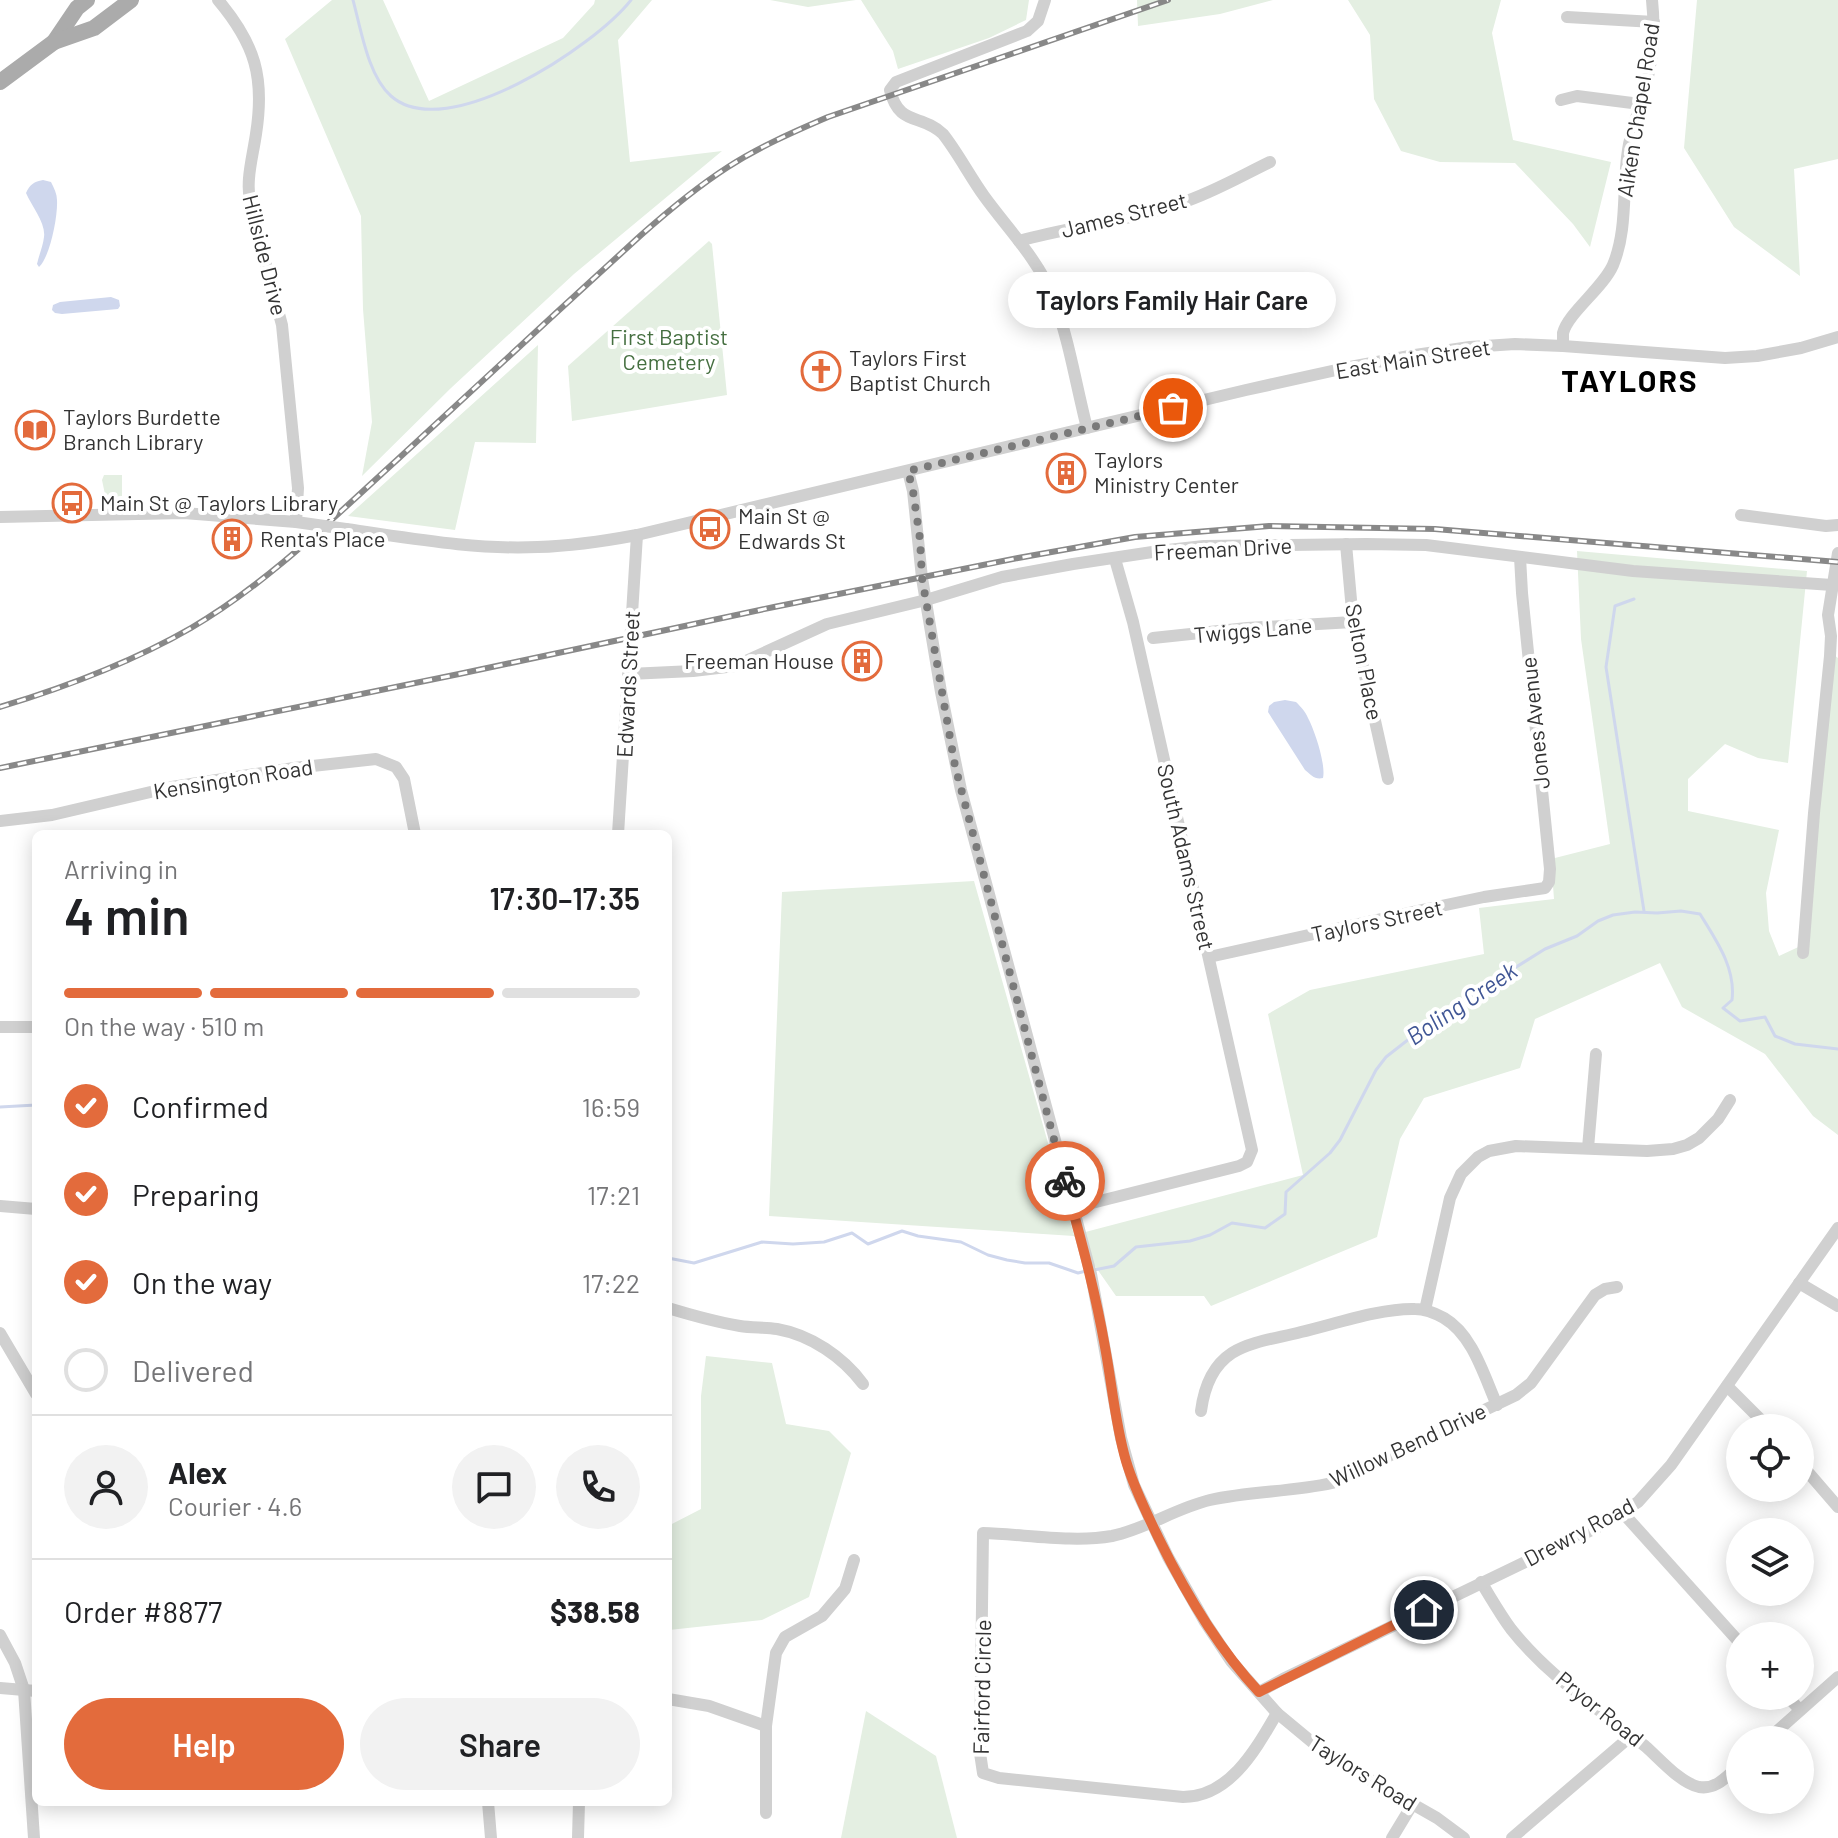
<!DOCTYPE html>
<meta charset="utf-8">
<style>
:root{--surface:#fff;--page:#f2f2f2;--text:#202124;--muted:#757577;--line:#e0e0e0;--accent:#e36b3c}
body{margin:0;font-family:Barlow,sans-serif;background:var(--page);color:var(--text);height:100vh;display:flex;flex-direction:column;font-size:30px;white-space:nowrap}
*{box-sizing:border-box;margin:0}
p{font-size:26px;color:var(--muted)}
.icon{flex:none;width:44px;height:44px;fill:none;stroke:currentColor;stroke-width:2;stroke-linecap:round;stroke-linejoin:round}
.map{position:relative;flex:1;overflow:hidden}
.panel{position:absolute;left:32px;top:830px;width:640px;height:976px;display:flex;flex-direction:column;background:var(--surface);border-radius:12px;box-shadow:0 4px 20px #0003}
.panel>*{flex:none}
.controls{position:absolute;left:1726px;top:1414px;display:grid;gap:16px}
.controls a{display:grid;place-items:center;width:88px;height:88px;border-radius:50%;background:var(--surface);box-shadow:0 4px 20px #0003;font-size:40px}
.pin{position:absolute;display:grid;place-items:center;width:68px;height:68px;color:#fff;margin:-34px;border:4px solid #fff;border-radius:50%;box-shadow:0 2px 8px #0007}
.courier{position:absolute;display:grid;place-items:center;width:80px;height:80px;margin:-40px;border:6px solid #e36b3c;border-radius:50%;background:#fff;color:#222;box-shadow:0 2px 10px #0007}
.bubble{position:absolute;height:56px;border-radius:28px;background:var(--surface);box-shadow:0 4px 20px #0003;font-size:26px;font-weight:600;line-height:56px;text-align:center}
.summary em{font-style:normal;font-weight:600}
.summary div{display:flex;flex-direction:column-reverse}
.summary{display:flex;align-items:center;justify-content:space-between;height:136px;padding:0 32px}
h1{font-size:52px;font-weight:600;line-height:60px}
.bar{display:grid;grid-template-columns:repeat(4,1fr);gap:12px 8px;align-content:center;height:96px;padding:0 32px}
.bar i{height:10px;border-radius:6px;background:var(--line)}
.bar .active{background:var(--accent)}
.bar p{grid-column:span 4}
.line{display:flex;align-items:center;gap:20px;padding:0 32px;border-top:2px solid var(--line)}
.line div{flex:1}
.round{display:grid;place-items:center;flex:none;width:84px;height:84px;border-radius:42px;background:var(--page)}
ol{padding:0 32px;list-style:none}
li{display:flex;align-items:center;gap:24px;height:88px}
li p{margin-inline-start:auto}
li .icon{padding:8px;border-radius:50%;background:var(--accent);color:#fff;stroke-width:4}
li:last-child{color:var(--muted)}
li i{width:44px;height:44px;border:4px solid var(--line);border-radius:50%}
.button{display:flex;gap:16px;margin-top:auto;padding:16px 32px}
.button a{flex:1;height:92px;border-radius:48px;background:var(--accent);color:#fff;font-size:32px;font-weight:600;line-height:92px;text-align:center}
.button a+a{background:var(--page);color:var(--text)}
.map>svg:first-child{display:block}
</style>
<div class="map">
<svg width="1838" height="1838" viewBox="0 0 1838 1838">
<rect width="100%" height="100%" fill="#fff"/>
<g fill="#e4efe2">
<path d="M 332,0 L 383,0 L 429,101 L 563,38 L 594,4 L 595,0 L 652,0 L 618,40 L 630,162 L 722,151 L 574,274 L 451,388 L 362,476 L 372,422 L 363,309 L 361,216 L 285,39 Z"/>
<path d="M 770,0 L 856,0 L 808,7 Z"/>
<path d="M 861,0 L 1029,0 L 1026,20 L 989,38 L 898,69 L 893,51 Z"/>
<path d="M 1137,0 L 1273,0 L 1220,14 L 1138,26 Z"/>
<path d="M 1348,0 L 1501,0 L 1492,33 L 1513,140 L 1611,162 L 1590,247 L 1573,224 L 1515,163 L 1440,162 L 1401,151 L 1374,99 L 1370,35 Z"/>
<path d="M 1697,0 L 1838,0 L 1838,159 L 1794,169 L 1800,276 L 1734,227 L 1684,148 Z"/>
<path d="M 709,241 L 712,244 L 727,395 L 572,421 L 568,366 Z"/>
<path d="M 538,345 L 536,443 L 475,442 L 455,530 L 348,516 Z"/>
<path d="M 104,475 L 122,475 L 122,503 L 107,504 L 102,480 Z"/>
<path d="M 1577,551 L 1807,571 L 1788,763 L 1758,758 L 1725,744 L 1688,779 L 1688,811 L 1779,830 L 1766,893 L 1769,931 L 1779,956 L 1807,943 L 1834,655 L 1838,658 L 1838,1135 L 1813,1116 L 1765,1054 L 1682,1007 L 1660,963 L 1535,1019 L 1520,1068 L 1424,1098 L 1400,1139 L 1377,1237 L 1211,1306 L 1204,1296 L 1116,1296 L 1074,1236 L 769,1216 L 782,892 L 974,881 L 1074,1235 L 1303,1175 L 1268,1014 L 1310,990 L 1484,954 L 1479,908 L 1554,899 L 1551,859 L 1610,844 L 1581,639 Z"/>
<path d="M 706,1356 L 772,1363 L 786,1424 L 829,1431 L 851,1453 L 809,1597 L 762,1620 L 669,1630 L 668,1526 L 701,1509 L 701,1396 Z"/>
<path d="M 866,1711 L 936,1756 L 957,1838 L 841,1838 Z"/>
</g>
<g fill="#cfd7ed">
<path d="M 43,180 L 51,182 C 54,188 57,194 57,200 C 58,216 50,257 39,267 L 37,264 C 39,255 43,246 44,237 C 46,223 32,207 26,193 C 30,184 34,182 43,180 Z"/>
<path d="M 111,297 L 119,300 L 120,306 L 118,309 L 62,314 L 55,313 L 52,310 L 53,305 L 60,302 Z"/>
<path d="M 1285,700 L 1296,702 C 1301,707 1305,711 1308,718 C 1315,731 1326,765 1323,778 C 1315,780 1311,775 1305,770 L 1268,712 L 1269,706 L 1274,702 Z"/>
</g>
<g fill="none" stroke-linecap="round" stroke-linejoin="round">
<g stroke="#cfd7ed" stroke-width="3">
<path d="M 353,0 C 361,29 368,76 391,96 C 446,145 595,46 631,0"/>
<path d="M 1634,599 L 1615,606 L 1606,667 L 1644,911"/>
<path d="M 0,1107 L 36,1105"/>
<path d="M 668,1258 L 694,1263 L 762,1242 L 793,1244 L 824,1242 L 852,1233 L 868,1244 L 902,1231 L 918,1236 L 961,1242 L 988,1255 L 1007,1260 L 1025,1263 L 1049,1263 L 1078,1273 L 1086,1271"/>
<path d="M 1094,1270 L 1114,1266 L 1136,1247 L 1190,1241 L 1210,1235 L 1232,1223 L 1265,1228 L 1285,1214 L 1286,1192 L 1330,1153 L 1340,1140 L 1376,1070 L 1386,1057 L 1441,1014 L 1545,949 L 1577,936 L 1598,921 L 1613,915 L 1635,912 L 1657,913 L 1681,911 L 1700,914 C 1716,940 1736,968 1732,1000 L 1723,1008 L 1740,1021 L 1765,1017 L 1775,1036 L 1795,1044 L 1838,1049"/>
</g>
<g stroke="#d0d0d0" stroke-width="12">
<path d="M 1045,0 L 1038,21 L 1027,31 L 896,82 L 890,90 C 899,127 921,113 943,134 C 958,153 969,175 984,196 C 1007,228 1038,259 1053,297 C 1069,339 1076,385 1087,428"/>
<path d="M 1567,17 L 1654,22"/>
<path d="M 1561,100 L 1577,96 L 1640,104"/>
<path d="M 1019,241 C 1072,226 1128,221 1181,203 C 1212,193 1241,176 1270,162"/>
<path d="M 1563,346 C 1563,342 1563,337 1563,333 C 1568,313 1603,288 1613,265 C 1628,229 1622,188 1628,150 C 1631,128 1641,107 1646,85 C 1653,58 1655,28 1652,0"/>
<path d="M 908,471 L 913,491 L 922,578 L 941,692 L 961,790 L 1091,1274 L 1121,1438 L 1134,1485 L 1168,1557 L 1205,1622 L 1231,1661 L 1277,1713 L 1330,1757 L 1437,1818 L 1464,1838"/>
<path d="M 1741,515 L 1826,526 L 1838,525"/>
<path d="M 0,517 L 184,513 L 296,522 L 298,488 L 282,325 L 251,209 C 245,180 252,161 256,134 C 265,77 255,44 218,0"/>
<path d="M 346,529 C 410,538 474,550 538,547 C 571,546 605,541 637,535 L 1246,390 L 1350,367 L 1415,355 L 1470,347 L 1515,344 L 1563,346 L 1725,358 L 1757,356 L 1801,348 L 1838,337"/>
<path d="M 1346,544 L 1353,622 L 1388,779"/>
<path d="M 1153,638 L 1247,628 L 1353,622"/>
<path d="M 629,674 L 693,671 L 735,666 L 827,624 L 926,600 L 1002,577 L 1073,564 L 1159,551 L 1204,546 L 1366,544 L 1426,545 L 1633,571 L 1832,585"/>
<path d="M 0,821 L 52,815 L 172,787 L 294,768 L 376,759 L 396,767 L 404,779 L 415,834"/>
<path d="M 618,834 L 637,535"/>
<path d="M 1803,953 L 1814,813 L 1830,656 L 1831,636 L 1828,615 L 1838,553"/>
<path d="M 1209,957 L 1422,910 L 1484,897 L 1545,888 L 1549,882 L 1550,869 L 1522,593 L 1520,557"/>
<path d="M 0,1027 L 36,1027"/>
<path d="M 1588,1148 L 1596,1054"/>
<path d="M 0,1206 L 36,1209"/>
<path d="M 1072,1208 L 1239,1166 L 1247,1162 L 1252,1150 L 1133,622 L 1115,559"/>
<path d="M 1799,1283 L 1838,1306"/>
<path d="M 668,1308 C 691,1315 716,1322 740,1326 C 752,1328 765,1327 777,1329 C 811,1335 843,1357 863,1384"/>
<path d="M 1425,1310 L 1450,1198 L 1461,1174 L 1478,1157 L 1489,1151 L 1516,1146 L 1647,1151 L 1673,1149 L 1687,1145 L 1699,1138 L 1718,1119 L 1730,1100"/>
<path d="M 0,1333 L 36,1394"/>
<path d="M 1727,1386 L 1769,1428"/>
<path d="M 1201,1411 C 1204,1388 1212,1366 1232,1353 C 1251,1341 1279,1338 1301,1332 C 1335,1324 1381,1308 1415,1309 C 1425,1309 1435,1313 1444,1318 C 1473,1335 1484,1376 1497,1405"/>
<path d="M 1800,1463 L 1838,1507"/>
<path d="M 1623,1513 L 1740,1643"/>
<path d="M 1481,1582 C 1491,1598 1500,1614 1511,1629 C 1548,1676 1599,1709 1645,1746 C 1659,1758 1680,1783 1699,1787 C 1717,1790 1728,1775 1740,1765"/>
<path d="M 0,1635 L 15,1663 L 24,1690 L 34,1838"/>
<path d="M 0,1688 L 36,1691"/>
<path d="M 1259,1692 L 1283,1679 L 1608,1522 L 1638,1502 L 1671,1465 L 1838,1228"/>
<path d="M 1787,1696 L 1800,1710"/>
<path d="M 668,1699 L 709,1706 L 766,1726"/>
<path d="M 1277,1713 C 1256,1749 1230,1797 1183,1797 L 999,1778 L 983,1773 L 980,1753 L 983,1533 C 1023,1534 1073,1543 1112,1536 C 1146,1529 1176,1508 1210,1500 C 1250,1491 1292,1492 1332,1483 L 1516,1395 L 1531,1383 L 1595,1295 L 1605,1289 L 1617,1287"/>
<path d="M 1767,1740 L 1838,1677"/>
<path d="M 488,1802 L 491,1838"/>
<path d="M 766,1813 L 766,1726 L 776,1653 L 785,1637 L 822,1616 L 845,1589 L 854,1560"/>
<path d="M 578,1838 L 579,1802"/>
<path d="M 1392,1838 L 1412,1805"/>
<path d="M 1512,1838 L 1631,1736"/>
</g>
<g stroke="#ababab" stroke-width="16">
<path d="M 54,42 L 77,8 L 87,0"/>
<path d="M 0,82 L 54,42 L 94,28 L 131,0"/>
</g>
<defs>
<g id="rail">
<path d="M 0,707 C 66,687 132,662 191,628 C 268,583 333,518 398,459 C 479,384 559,310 640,236 C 668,211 697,187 728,167 C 759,147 793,132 828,117 L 1168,0"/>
<path d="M 0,768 L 459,674 L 774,607 L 1018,558 L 1135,537 L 1269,526 L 1435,529 L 1838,562"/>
</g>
</defs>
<use href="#rail" stroke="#888" stroke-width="6"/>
<use href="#rail" stroke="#fff" stroke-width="3" stroke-dasharray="9" stroke-linecap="butt"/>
<path stroke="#d0d0d0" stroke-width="12" d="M 296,522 L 346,529"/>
</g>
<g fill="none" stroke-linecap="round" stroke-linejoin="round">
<path stroke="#7a7a7a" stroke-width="8" stroke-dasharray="0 14.4" d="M 1065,1181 L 955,766 L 922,578 L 920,539 L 913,491 L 908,471 L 1173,408"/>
<path stroke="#e36b3c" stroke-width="10" d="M 1065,1181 C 1080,1236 1095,1290 1105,1347 C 1112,1384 1115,1424 1126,1461 C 1134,1488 1147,1514 1159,1539 C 1186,1594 1217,1647 1259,1692 L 1424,1610"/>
</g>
<defs>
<symbol id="church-ring" viewBox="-11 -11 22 22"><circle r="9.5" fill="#fff" stroke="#e36b3c" stroke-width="1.5"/><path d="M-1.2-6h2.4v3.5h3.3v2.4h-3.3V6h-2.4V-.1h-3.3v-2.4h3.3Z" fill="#e36b3c"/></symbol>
<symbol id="library-ring" viewBox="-11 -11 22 22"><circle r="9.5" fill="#fff" stroke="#e36b3c" stroke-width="1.5"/><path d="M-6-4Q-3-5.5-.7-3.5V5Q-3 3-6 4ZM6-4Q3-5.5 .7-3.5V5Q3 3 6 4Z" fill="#e36b3c"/></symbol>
<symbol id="building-ring" viewBox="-11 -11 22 22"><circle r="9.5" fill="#fff" stroke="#e36b3c" stroke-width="1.5"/><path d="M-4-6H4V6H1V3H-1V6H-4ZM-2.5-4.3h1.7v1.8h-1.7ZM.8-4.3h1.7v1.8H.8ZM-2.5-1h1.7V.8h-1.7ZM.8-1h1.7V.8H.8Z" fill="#e36b3c"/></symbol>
<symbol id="bus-ring" viewBox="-11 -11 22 22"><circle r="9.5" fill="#fff" stroke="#e36b3c" stroke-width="1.5"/><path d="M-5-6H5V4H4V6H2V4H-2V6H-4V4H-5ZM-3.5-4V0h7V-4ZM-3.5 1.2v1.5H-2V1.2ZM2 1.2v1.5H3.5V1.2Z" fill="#e36b3c"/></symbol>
</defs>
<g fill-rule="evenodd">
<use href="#church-ring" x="799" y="349" width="44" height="44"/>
<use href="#library-ring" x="13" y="408" width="44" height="44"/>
<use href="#building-ring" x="1044" y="451" width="44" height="44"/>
<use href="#bus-ring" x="50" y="481" width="44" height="44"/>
<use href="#bus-ring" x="688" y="507" width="44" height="44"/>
<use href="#building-ring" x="210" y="517" width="44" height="44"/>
<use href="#building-ring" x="840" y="639" width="44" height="44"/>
</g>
<g text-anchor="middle" stroke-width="8" stroke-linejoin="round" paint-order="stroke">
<g font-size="22" fill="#333" stroke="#fff">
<text transform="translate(1638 110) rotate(-81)" y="8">Aiken Chapel Road</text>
<text transform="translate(1124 215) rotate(-14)" y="8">James Street</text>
<text transform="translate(265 255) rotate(76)" y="8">Hillside Drive</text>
<text transform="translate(1413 359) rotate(-9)" y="8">East Main Street</text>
<text transform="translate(1223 549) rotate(-3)" y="8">Freeman Drive</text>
<text transform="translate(1253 630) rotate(-5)" y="8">Twiggs Lane</text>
<text transform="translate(1364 662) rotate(79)" y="8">Selton Place</text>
<text transform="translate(628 684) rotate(-87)" y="8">Edwards Street</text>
<text transform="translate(1535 723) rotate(-96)" y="8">Jones Avenue</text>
<text transform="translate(233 779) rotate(-9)" y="8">Kensington Road</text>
<text transform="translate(1186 857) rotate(77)" y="8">South Adams Street</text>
<text transform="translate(1377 921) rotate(-12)" y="8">Taylors Street</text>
<text transform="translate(1408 1445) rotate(-25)" y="8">Willow Bend Drive</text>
<text transform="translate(1579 1532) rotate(-28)" y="8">Drewry Road</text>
<text transform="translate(982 1687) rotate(-89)" y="8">Fairford Circle</text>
<text transform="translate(1600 1709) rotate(39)" y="8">Pryor Road</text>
<text transform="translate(1363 1773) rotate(32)" y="8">Taylors Road</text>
</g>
<g font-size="22" fill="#456f40" stroke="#fff">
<text x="669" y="345">First Baptist<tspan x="669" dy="25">Cemetery</tspan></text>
</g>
<g font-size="22" fill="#333" stroke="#fff" text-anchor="start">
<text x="849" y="366">Taylors First<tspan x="849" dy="25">Baptist Church</tspan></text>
<text x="63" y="425">Taylors Burdette<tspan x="63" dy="25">Branch Library</tspan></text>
<text x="1094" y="468">Taylors<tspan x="1094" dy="25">Ministry Center</tspan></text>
<text x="100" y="511">Main St @ Taylors Library</text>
<text x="738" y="524">Main St @<tspan x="738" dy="25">Edwards St</tspan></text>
<text x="260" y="547">Renta's Place</text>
<text x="834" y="669" text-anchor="end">Freeman House</text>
</g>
<g font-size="24" font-style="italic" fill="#405695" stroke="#fff">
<text transform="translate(1462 1004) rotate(-34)" y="8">Boling Creek</text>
</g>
<g font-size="30" font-weight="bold" letter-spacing="2" fill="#000" stroke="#fff">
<text x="1630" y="392">TAYLORS</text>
</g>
</g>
</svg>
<div class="controls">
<a><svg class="icon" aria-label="locate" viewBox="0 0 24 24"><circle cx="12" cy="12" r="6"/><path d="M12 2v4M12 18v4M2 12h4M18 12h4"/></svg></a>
<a><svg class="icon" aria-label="layers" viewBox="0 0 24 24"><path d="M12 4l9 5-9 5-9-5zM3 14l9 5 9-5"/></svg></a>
<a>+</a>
<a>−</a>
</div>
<div class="pin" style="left:1173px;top:408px;background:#ea580c"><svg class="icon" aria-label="bag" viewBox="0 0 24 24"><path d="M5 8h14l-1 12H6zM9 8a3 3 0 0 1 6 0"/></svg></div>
<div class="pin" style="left:1424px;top:1610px;background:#1f2937"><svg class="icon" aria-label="home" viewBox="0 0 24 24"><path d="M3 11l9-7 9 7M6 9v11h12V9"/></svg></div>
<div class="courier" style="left:1065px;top:1181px"><svg class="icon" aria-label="bike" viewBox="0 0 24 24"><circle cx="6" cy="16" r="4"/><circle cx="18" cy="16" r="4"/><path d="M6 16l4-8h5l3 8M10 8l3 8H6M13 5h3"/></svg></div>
<div class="bubble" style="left:1008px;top:272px;width:328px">Taylors Family Hair Care</div>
<section class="panel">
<div class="summary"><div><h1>4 min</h1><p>Arriving in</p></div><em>17:30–17:35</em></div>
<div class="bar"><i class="active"></i><i class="active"></i><i class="active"></i><i></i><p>On the way · 510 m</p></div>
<ol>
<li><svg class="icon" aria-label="check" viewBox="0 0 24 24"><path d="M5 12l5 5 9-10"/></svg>Confirmed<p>16:59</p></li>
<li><svg class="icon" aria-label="check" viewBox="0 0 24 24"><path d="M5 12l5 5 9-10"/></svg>Preparing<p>17:21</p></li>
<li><svg class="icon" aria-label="check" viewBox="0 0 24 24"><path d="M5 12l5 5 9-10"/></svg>On the way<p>17:22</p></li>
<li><i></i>Delivered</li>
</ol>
<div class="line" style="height:144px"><a class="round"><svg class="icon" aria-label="person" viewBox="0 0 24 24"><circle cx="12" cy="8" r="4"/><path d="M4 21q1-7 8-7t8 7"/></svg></a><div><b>Alex</b><p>Courier · 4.6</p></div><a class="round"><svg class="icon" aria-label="chat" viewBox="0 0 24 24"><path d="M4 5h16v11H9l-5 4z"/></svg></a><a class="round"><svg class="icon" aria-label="phone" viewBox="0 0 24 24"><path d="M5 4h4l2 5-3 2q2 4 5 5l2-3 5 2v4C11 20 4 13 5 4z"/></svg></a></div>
<div class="line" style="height:104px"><div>Order #8877</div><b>$38.58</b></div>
<div class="button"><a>Help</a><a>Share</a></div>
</section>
</div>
